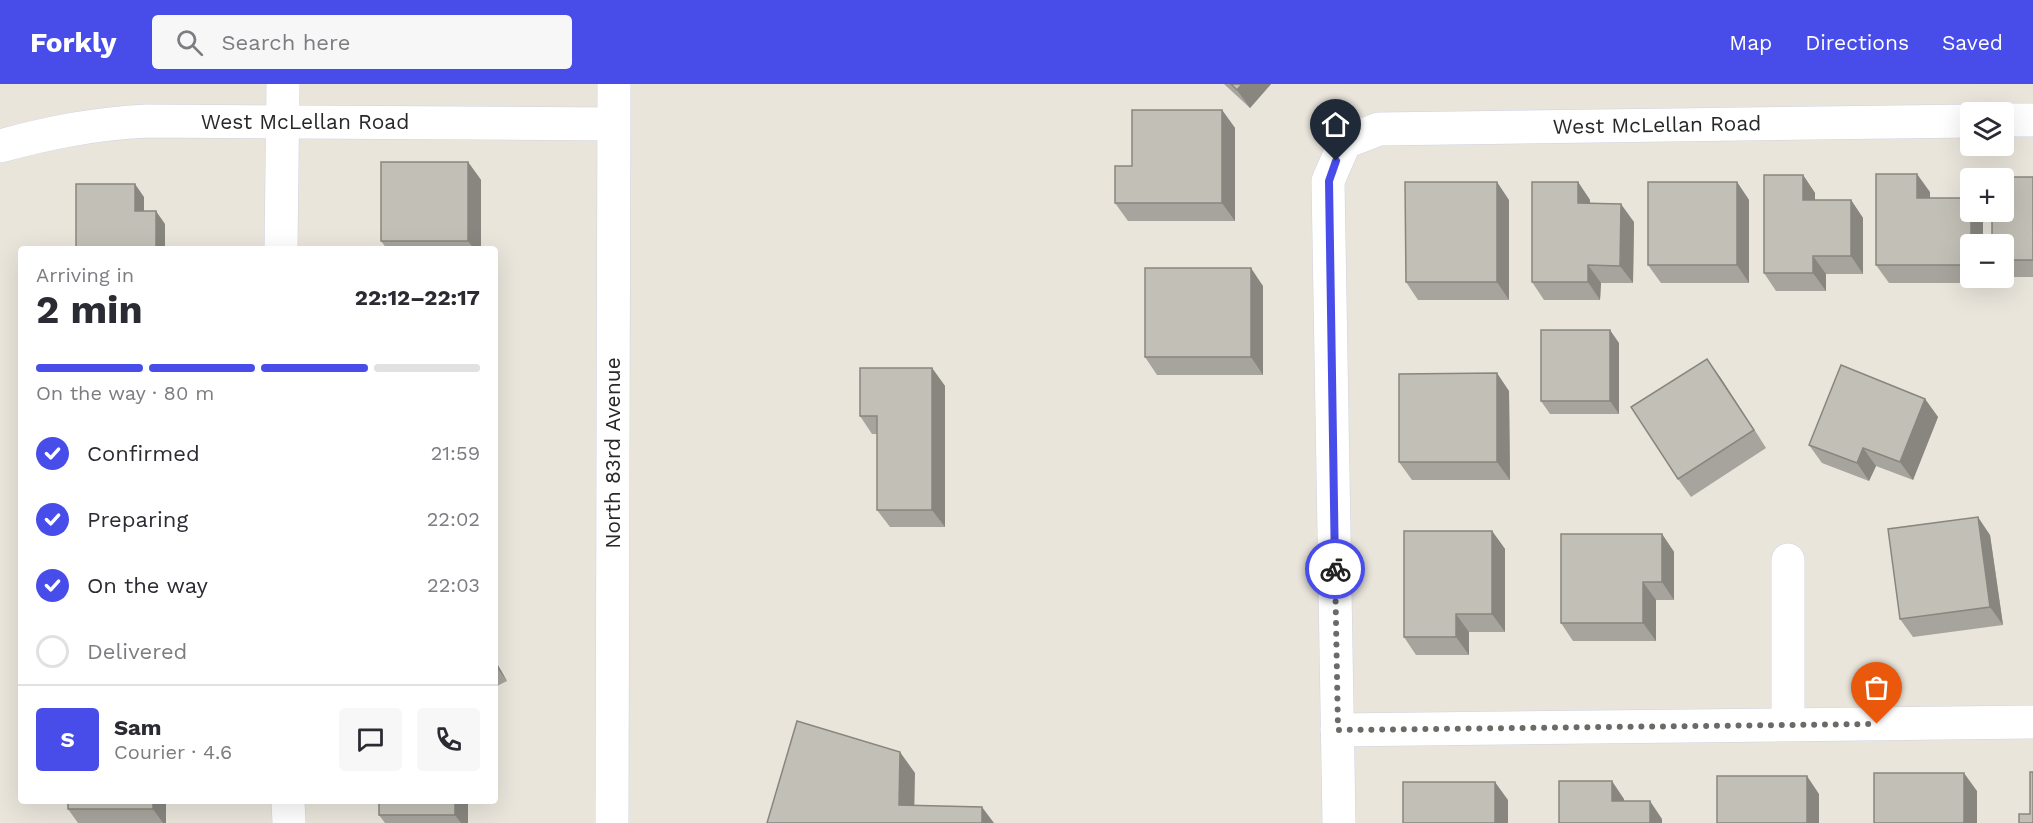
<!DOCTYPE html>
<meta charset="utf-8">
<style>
:root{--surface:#fff;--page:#f7f7f7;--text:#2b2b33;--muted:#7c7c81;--line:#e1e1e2;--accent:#484de9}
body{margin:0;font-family:"Work Sans",sans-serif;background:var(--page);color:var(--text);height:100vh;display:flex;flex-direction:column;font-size:22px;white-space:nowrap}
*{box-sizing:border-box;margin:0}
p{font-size:20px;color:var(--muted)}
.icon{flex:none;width:33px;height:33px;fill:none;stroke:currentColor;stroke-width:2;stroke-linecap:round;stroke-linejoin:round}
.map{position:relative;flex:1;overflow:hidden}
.sheet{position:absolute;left:18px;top:162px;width:480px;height:558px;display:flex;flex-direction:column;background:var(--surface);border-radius:6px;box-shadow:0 6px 24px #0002}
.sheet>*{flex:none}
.controls{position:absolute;left:1960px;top:18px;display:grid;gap:12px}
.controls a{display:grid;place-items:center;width:54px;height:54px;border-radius:6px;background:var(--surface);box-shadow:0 6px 24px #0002;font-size:30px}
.pin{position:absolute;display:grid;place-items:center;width:51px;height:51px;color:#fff;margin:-62px -26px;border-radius:50% 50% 50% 0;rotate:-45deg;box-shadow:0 0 6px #0007}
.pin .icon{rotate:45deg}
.courier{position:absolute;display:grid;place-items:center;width:60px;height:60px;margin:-30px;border:4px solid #484de9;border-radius:50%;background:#fff;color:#222;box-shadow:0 2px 8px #0007}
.head em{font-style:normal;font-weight:700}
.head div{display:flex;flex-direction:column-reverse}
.head{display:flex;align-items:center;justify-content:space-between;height:102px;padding:0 18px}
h1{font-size:39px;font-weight:700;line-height:45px}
.bar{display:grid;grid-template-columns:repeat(4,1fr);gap:9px 6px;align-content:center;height:72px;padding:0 18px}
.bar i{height:8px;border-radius:4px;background:var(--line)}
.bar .current{background:var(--accent)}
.bar p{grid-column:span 4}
.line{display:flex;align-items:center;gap:15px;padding:0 18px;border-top:2px solid var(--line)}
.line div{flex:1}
.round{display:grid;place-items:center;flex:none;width:63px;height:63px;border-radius:6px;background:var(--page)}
ol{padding:0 18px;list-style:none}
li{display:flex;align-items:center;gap:18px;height:66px}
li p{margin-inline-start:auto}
li .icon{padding:6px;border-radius:50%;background:var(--accent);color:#fff;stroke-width:4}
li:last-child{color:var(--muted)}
li i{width:33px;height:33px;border:3px solid var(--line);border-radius:50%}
header{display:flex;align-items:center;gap:36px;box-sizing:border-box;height:84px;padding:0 30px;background:var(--accent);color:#fff}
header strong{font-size:28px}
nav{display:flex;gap:33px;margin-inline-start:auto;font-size:21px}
.search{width:420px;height:54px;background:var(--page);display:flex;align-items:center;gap:15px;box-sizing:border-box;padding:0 21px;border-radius:6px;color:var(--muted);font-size:22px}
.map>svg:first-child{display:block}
</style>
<header>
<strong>Forkly</strong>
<div class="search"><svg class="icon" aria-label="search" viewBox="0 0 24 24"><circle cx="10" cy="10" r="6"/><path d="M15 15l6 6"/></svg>Search here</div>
<nav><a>Map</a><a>Directions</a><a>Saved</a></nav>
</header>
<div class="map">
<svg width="2033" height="739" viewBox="0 0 2033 739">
<rect width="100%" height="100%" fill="#e9e5db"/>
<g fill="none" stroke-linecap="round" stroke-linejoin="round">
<defs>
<g id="street">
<path d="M 2004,36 L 2033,36"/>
<path d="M 0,62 C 52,48 93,40 147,37 L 613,40"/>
<path d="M 281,165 L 283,0"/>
<path d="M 1788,640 L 1788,476"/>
<path d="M 1337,646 L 2033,638"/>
<path d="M 288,717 L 289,739"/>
<path d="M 1339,739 L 1328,97 L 1345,58 L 1379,45 L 1971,37"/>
</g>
<path id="secondary" d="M 612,739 L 614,0"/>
</defs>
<use href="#street" stroke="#d0d1e0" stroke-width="34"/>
<use href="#secondary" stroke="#d0d1e0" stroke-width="34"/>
<use href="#street" stroke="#fff" stroke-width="33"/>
<use href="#secondary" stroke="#fff" stroke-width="33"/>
</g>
<g fill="#a7a49d">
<path d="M 1224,0 L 1271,0 L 1250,24 Z"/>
<path d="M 1222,26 L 1235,44 L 1235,137 L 1128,137 L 1115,119 L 1132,82 Z"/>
<path d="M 468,78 L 481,96 L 481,165 L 387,165 L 381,157 Z"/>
<path d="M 1803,91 L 1815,109 L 1815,116 L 1851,116 L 1863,134 L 1863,190 L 1826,190 L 1826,207 L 1776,207 L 1764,189 Z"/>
<path d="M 2033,93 L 2033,193 L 2005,193 L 2004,160 Z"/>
<path d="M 1578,98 L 1590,116 L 1590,119 L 1634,138 L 1633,199 L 1601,199 L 1600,216 L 1544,216 L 1532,198 Z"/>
<path d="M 1737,98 L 1749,116 L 1749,199 L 1661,199 L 1648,181 Z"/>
<path d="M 1930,108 L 1930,114 L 1971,128 L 1980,128 L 1983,132 L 1983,160 L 1971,160 L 1971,194 L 1983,194 L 1983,199 L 1889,199 L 1876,181 Z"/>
<path d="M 1509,116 L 1509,216 L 1418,216 L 1406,198 Z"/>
<path d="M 1263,202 L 1263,291 L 1157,291 L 1145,273 Z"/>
<path d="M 1619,259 L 1619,330 L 1550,330 L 1541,317 Z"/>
<path d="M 932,284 L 945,302 L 945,443 L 890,443 L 877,426 L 877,350 L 872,350 L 860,332 Z"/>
<path d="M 1720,293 L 1766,364 L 1691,413 L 1678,395 Z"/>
<path d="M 1509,307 L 1510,396 L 1412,396 L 1399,378 Z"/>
<path d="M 1925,315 L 1938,333 L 1913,396 L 1876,382 L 1869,397 L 1822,379 L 1809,361 Z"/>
<path d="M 1492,447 L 1505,465 L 1505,548 L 1469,548 L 1469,571 L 1416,571 L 1404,553 Z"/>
<path d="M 1662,450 L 1674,468 L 1674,516 L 1656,516 L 1656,557 L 1573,557 L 1561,539 Z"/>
<path d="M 1990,451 L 2003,541 L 1913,553 L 1900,535 Z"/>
<path d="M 495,576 L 507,597 L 495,603 Z"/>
<path d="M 68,717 L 166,717 L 166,739 L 78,739 L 68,725 Z"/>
<path d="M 468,717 L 468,739 L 385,739 L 379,731 Z"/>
</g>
<g fill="#88867f">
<path d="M 1242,0 L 1271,0 L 1250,24 L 1237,6 Z"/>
<path d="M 1222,26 L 1235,44 L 1235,137 L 1222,119 Z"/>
<path d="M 468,78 L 481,96 L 481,165 L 474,165 L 468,157 Z"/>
<path d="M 1917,90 L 1930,108 L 1930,132 L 1917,114 Z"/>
<path d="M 1803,91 L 1815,109 L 1815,134 L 1803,116 Z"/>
<path d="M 1497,98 L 1509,116 L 1509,216 L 1497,198 Z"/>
<path d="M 1578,98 L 1590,116 L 1590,137 L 1578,119 Z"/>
<path d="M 1737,98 L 1749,116 L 1749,199 L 1737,181 Z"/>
<path d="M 135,100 L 144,113 L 144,140 L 135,127 Z"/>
<path d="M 1851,116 L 1863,134 L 1863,190 L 1851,172 Z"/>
<path d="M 1621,120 L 1634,138 L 1633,199 L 1620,182 Z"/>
<path d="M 156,127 L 165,140 L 165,165 L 156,165 Z"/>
<path d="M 1971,128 L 1980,128 L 1983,132 L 1983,160 L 1971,160 L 1971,182 Z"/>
<path d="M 1813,172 L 1826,190 L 1826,207 L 1813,189 Z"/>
<path d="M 1588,181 L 1601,199 L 1600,216 L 1588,198 Z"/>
<path d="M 1251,184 L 1263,202 L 1263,291 L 1251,273 Z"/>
<path d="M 1610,246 L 1619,259 L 1619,330 L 1610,317 Z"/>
<path d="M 1707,275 L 1720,293 L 1766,364 L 1754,346 Z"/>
<path d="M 932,284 L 945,302 L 945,443 L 932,426 Z"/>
<path d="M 1497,289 L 1509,307 L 1510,396 L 1497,378 Z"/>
<path d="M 1925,315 L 1938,333 L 1913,396 L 1900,378 Z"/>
<path d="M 1863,364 L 1876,382 L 1869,397 L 1857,379 Z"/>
<path d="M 1978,433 L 1990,451 L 2003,541 L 1990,523 Z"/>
<path d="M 1492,447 L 1505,465 L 1505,548 L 1492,530 Z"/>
<path d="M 1662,450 L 1674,468 L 1674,516 L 1662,498 Z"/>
<path d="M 1643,498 L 1656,516 L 1656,557 L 1643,539 Z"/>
<path d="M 1456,530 L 1469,548 L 1469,571 L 1456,553 Z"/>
<path d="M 495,576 L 507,597 L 495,581 Z"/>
<path d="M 900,668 L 915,689 L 914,739 L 899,721 Z"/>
<path d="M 1964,689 L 1977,707 L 1977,739 L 1964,739 Z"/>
<path d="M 1807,692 L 1819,710 L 1819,739 L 1807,739 Z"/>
<path d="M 1612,697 L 1624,715 L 1624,735 L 1612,717 Z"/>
<path d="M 1495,698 L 1508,716 L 1508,739 L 1495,739 Z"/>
<path d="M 153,717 L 166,717 L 166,739 L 163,739 L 153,725 Z"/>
<path d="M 455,717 L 468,717 L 468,739 L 461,739 L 455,731 Z"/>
<path d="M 1650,717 L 1662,735 L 1662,739 L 1650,739 Z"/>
<path d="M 982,723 L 994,739 L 982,739 Z"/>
</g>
<g fill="#c2bfb6" stroke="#88867f" stroke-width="1.5">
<path d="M 1231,0 L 1242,0 L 1237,6 Z"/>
<path d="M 1132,26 L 1222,26 L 1222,119 L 1115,119 L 1115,82 L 1132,82 Z"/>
<rect x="381" y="78" width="87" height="79"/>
<path d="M 1876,90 L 1917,90 L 1917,114 L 1971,114 L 1971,181 L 1876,181 Z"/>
<path d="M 1764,91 L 1803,91 L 1803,116 L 1851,116 L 1851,172 L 1813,172 L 1813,189 L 1764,189 Z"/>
<path d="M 1992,93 L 2033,93 L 2033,176 L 2004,176 L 2004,160 L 1992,160 L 1992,128 L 2004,128 L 2004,94 L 1992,94 Z"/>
<path d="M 1405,98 L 1497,98 L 1497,198 L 1406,198 Z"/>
<path d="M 1532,98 L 1578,98 L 1578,119 L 1621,120 L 1620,182 L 1588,181 L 1588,198 L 1532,198 Z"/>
<rect x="1648" y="98" width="89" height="83"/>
<path d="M 76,100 L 135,100 L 135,127 L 156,127 L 156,165 L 76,165 Z"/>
<rect x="1145" y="184" width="106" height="89"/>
<rect x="1541" y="246" width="69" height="71"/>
<path d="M 1707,275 L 1754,346 L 1678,395 L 1631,323 Z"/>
<path d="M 1841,281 L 1925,315 L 1900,378 L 1863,364 L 1857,379 L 1809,361 Z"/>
<path d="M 860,284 L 932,284 L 932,426 L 877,426 L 877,332 L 860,332 Z"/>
<path d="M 1497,289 L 1497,378 L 1399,378 L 1399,290 Z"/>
<path d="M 1978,433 L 1990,523 L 1900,535 L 1888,445 Z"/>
<path d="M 1404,447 L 1492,447 L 1492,530 L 1456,530 L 1456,553 L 1404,553 Z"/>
<path d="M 1561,450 L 1662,450 L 1662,498 L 1643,498 L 1643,539 L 1561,539 Z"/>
<path d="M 797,637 L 900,668 L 899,721 L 982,723 L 982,739 L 767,739 Z"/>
<path d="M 2030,688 L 2033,688 L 2033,739 L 2019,739 L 2019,730 L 2030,730 Z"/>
<rect x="1874" y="689" width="90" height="50"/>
<rect x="1717" y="692" width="90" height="47"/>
<path d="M 1559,697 L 1612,697 L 1612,717 L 1650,717 L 1650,739 L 1559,739 Z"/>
<rect x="1403" y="698" width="92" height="41"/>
<rect x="68" y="717" width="85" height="8"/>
<rect x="379" y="717" width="76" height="14"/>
</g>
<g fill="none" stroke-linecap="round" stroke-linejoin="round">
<path stroke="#6c6a67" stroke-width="6" stroke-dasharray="0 10.8" d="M 1335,485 L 1338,646 L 1877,640"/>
<path stroke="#484de9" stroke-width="8" d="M 1335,485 L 1329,97 L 1336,77"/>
</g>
<g text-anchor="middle" stroke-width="4.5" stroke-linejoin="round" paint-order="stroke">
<g font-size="21" fill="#282828" stroke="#fff">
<text x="305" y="45">West McLellan Road</text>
<text transform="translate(1657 41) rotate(-1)" y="7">West McLellan Road</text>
<text transform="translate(613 369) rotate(-90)" y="7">North 83rd Avenue</text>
</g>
</g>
</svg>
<div class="controls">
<a><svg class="icon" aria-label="layers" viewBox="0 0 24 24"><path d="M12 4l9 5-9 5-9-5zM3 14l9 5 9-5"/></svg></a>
<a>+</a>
<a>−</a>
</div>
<div class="pin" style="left:1877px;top:640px;background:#ea580c"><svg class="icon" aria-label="bag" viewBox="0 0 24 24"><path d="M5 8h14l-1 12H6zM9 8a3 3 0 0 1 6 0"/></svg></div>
<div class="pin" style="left:1336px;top:77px;background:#1f2937"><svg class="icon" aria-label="home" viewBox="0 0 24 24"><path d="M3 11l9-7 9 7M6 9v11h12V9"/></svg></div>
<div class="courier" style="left:1335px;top:485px"><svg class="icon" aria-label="bike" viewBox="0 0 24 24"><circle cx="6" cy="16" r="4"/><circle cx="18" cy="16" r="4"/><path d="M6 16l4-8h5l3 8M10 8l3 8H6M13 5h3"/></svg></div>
<section class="sheet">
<div class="head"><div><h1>2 min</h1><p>Arriving in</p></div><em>22:12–22:17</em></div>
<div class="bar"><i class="current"></i><i class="current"></i><i class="current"></i><i></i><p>On the way · 80 m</p></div>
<ol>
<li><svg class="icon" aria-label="check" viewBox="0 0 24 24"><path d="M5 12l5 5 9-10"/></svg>Confirmed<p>21:59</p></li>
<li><svg class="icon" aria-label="check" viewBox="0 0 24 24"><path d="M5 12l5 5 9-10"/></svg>Preparing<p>22:02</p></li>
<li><svg class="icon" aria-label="check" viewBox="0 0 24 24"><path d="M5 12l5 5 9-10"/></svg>On the way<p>22:03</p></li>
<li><i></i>Delivered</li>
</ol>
<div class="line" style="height:108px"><b class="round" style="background:var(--accent);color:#fff">S</b><div><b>Sam</b><p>Courier · 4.6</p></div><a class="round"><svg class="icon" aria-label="chat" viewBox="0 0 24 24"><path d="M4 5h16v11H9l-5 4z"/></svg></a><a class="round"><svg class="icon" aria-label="phone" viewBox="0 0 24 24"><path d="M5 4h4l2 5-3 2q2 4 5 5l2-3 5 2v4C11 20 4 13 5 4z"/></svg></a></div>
</section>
</div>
